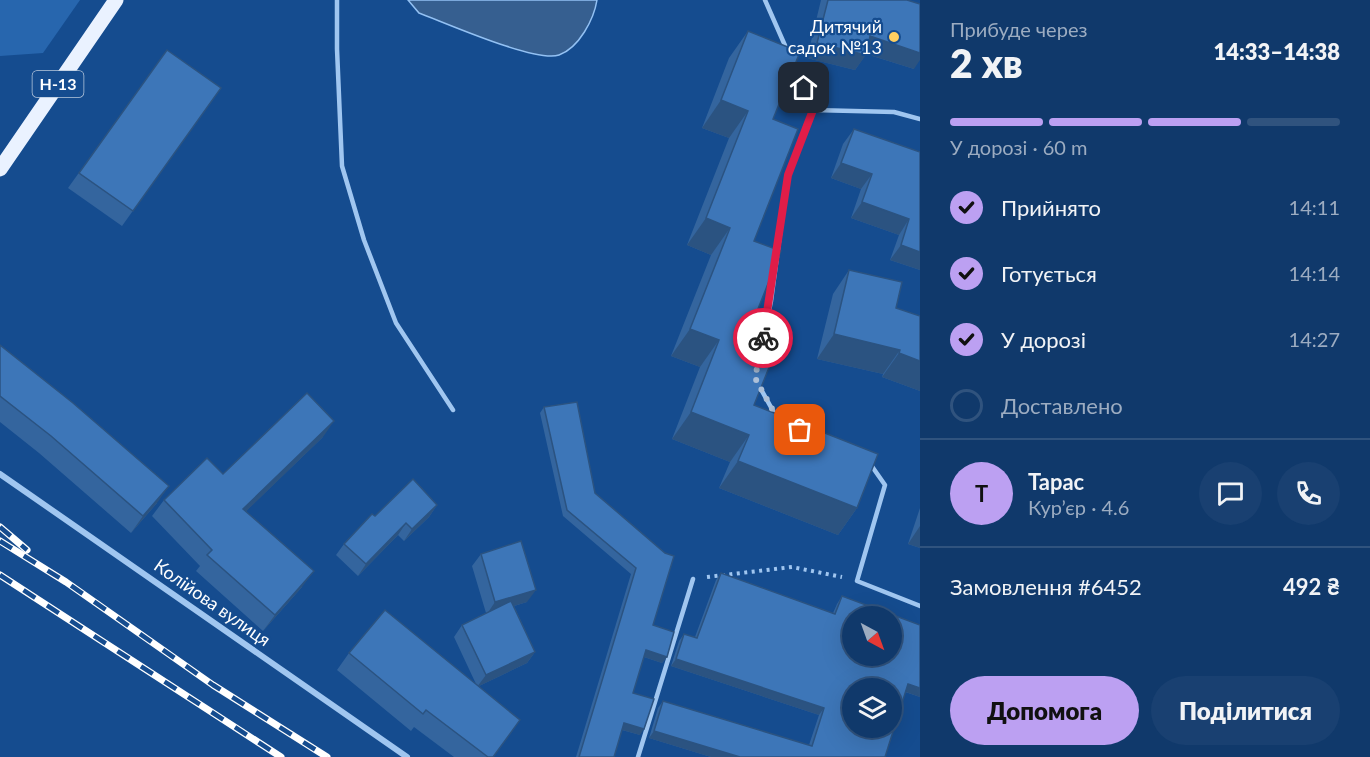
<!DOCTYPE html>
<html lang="uk">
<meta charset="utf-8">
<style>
:root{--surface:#10396b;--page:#194071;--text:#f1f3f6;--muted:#9cacc1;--line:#30537e;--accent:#bca0f2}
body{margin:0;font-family:Lato,sans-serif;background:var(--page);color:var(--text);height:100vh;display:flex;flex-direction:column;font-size:22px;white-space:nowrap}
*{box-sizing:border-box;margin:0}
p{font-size:20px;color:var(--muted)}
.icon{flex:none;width:33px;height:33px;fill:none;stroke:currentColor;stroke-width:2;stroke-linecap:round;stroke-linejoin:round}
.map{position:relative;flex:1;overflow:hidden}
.drawer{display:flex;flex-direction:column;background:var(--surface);width:450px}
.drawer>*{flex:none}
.needle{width:39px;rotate:139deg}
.controls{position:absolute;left:842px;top:606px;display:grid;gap:12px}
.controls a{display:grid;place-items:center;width:60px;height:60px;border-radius:50%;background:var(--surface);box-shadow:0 6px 24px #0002,0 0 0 2px var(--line);font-size:30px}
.pin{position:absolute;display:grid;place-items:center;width:51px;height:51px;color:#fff;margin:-26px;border-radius:12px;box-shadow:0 3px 9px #0006}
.courier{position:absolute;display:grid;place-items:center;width:60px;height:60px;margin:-30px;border:4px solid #e11d48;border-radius:50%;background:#fff;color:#222;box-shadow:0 2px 8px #0007}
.overview em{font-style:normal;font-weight:800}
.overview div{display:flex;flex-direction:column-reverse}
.overview{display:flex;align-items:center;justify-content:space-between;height:102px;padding:0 30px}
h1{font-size:39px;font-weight:800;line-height:45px}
.bar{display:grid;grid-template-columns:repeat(4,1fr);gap:9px 6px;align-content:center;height:72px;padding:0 30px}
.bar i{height:8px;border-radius:4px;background:var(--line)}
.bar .active{background:var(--accent)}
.bar p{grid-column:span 4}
.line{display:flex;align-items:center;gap:15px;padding:0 30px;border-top:2px solid var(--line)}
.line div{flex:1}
.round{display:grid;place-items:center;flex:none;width:63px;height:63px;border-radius:32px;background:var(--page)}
ol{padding:0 30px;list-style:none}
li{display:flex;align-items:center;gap:18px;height:66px}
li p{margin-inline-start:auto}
li .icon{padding:6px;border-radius:50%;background:var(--accent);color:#111;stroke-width:4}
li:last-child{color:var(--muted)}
li i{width:33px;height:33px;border:3px solid var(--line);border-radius:50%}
.cta{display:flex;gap:12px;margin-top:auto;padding:12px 30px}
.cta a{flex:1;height:69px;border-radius:36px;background:var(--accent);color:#111;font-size:24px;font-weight:800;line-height:69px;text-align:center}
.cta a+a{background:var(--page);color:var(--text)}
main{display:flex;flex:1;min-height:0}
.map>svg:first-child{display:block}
</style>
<main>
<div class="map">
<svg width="920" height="757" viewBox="0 0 920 757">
<rect width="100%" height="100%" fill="#154c8f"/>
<path fill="#2766ae" d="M 0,0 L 80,0 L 43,53 L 0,56 Z"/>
<path fill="#365f90" stroke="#93c1f3" stroke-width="1.5" d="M 408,0 L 597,0 C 594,19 579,48 559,55 C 536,63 446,23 419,13 Z"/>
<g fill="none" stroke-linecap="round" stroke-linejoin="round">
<path stroke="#a0c6f0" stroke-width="4" stroke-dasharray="3 4.5" stroke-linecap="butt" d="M 707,577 L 792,567 L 842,577"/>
<g stroke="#a0c6f0" stroke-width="4.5">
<path d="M 337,0 L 337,49 L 342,166 L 364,240 L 396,323 L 453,410"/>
<path d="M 765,0 L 787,50"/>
<path d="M 793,63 L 813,110"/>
<path d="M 758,364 L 771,301 L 788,175 L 813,110 L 894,112 L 920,119"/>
<path d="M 758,384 L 777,418"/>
<path d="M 871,465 L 885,485 L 857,581 L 920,606"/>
<path d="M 638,757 L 693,579"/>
</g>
<path stroke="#a0c6f0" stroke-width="6" d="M 0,474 L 407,757"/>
<path stroke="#eaf2ff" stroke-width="15" d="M 0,169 L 116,0"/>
<defs>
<g id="rail">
<path d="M 0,527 L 27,550"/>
<path d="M 0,541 L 66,582 L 213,685 L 327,757"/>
<path d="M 0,575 L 281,757"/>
</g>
</defs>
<use href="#rail" stroke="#fff" stroke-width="7"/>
<use href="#rail" stroke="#154c8f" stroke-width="4.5" stroke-dasharray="14" stroke-linecap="butt"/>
</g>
<g fill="#34659e">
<path d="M 821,0 L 907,0 L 914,69 L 866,54 L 855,70 L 807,58 Z"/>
<path d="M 748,31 L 773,119 L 754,241 L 740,354 L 754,405 L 857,508 L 838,535 L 719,488 L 730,462 L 672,439 L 700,367 L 671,356 L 711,255 L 687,245 L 729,138 L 702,128 L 729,58 Z"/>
<path d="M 167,50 L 221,88 L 122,226 L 68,188 Z"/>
<path d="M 854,129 L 920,152 L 920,270 L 890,260 L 899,235 L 851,218 L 861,189 L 831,178 L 843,144 Z"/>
<path d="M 849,270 L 896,308 L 920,316 L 920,391 L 882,377 L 883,374 L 817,359 L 833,294 Z"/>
<path d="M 0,345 L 157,503 L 131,533 L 39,453 L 0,422 Z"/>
<path d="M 544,407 L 595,493 L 665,553 L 653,625 L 667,657 L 662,663 L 644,657 L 633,693 L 640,735 L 622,730 L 614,757 L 576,757 L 631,574 L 563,516 L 540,413 Z"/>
<path d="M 323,437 L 246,511 L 302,587 L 263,631 L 196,571 L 200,566 L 152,516 L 164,500 L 223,474 Z"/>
<path d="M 437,505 L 429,517 L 404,541 L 398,535 L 358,576 L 336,555 L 344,544 L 375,516 Z"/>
<path d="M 920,508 L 920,548 L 908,544 Z"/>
<path d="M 481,554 L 527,602 L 514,606 L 535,652 L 527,663 L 479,686 L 508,737 L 493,757 L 454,757 L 414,727 L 411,731 L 337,670 L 349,653 L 476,684 L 454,637 L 462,625 L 486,613 L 472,566 Z"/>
<path d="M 721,573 L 833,613 L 837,604 L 842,596 L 920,625 L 920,697 L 905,692 L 885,757 L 711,757 L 649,738 L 658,708 L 663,701 L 809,745 L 819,715 L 671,666 L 679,641 L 684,634 L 695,637 L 716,580 Z"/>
</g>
<g fill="#2b5381">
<path d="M 870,36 L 920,53 L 920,60 L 914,69 L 860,52 Z"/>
<path d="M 817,43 L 866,55 L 855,70 L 807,58 Z"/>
<path d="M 721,100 L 748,111 L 729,138 L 702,128 Z"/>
<path d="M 841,163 L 872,174 L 861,189 L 831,178 Z"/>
<path d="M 862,202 L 909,219 L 899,235 L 851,218 Z"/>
<path d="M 706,218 L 730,228 L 711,255 L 687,245 Z"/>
<path d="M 901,245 L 920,252 L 920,270 L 890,260 Z"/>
<path d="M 690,329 L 719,340 L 700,367 L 671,356 Z"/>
<path d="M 834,334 L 900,350 L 883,374 L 817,359 Z"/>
<path d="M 899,353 L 920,361 L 920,391 L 882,377 Z"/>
<path d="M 691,412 L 749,435 L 730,462 L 672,439 Z"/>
<path d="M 334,421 L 323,437 L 232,525 L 243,509 Z"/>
<path d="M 738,461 L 857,508 L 838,535 L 719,488 Z"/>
<path d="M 169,486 L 157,503 L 131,533 L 143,516 Z"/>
<path d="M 437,505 L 429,517 L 404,541 L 412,529 Z"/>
<path d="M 406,523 L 398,535 L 358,576 L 366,564 Z"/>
<path d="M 920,526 L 920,548 L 908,544 Z"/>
<path d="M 314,571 L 302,587 L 263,631 L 275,615 Z"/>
<path d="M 536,590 L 527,602 L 487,614 L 495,602 Z"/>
<path d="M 646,650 L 667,657 L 662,663 L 641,656 Z"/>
<path d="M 535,652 L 527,663 L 477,687 L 486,675 Z"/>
<path d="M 676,659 L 824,708 L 819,715 L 671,666 Z"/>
<path d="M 908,684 L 920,688 L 920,697 L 903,691 Z"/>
<path d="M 624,723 L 644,729 L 640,735 L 619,729 Z"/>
<path d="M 654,731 L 740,757 L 711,757 L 649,738 Z"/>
</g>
<g fill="#3d76b8" stroke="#2b5381" stroke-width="1.5" fill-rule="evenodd">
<path d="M 828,0 L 907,0 L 920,4 L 920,53 L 870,36 L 866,55 L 817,43 Z"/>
<path d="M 748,31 L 800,52 L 773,119 L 798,129 L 754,241 L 781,251 L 740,354 L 770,365 L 754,405 L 878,454 L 857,508 L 738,461 L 749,435 L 691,412 L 719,340 L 690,329 L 730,228 L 706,218 L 748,111 L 721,100 Z"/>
<path d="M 167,50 L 221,88 L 133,211 L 79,173 Z"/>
<path d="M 854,129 L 920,152 L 920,252 L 901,245 L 909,219 L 862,202 L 872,174 L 841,163 Z"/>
<path d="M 849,270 L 902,282 L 896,308 L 920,316 L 920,361 L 899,353 L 900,350 L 834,334 Z"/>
<path d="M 0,345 L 73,403 L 169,486 L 143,516 L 51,436 L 0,396 Z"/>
<path d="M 307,393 L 334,421 L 243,509 L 314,571 L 275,615 L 207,555 L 212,550 L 164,500 L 207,458 L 223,474 Z"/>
<path d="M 577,402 L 595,493 L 665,553 L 674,556 L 653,625 L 674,632 L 667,657 L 646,650 L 633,693 L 654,699 L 644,729 L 624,723 L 614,757 L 579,757 L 636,568 L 567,510 L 544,407 Z"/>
<path d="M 413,479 L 437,505 L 412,529 L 406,523 L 366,564 L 344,544 L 372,514 L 375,516 Z"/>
<path d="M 521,541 L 536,590 L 495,602 L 481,554 Z"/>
<path d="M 721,573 L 835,614 L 842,596 L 920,625 L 920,688 L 908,684 L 885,757 L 740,757 L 654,731 L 663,701 L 812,746 L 824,708 L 676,659 L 684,634 L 697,638 ZM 852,616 L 891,616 L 891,656 L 852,656 ZM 852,688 L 891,688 L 891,728 L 852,728 Z"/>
<path d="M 511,601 L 535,652 L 486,675 L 462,625 Z"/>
<path d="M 385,610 L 520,720 L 493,757 L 488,757 L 426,710 L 423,714 L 349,653 Z"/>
</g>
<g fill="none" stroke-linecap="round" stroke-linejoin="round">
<path stroke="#adc0d8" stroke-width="6" stroke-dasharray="0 10.8" d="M 763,338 L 755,378 L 780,423 L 800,430"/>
<path stroke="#e11d48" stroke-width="8" d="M 763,338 L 788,175 L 813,110 L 804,88"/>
</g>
<circle fill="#ffcf60" stroke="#154c8f" stroke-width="2" cx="894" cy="37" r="6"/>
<g text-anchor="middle" stroke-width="4.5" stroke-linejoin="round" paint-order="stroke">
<rect fill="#154c8f" stroke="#b9c9dd" stroke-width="1.5" x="32.5" y="71" width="51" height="26" rx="4.5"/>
<g font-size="16" font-weight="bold" fill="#fff">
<text x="58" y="90">Н-13</text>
</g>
<g font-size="18" fill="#fff" stroke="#154c8f" text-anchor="end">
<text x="882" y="33">Дитячий<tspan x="882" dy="21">садок №13</tspan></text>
</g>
<g font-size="18" fill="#fff" stroke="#154c8f">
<text transform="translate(212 603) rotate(35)" y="6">Колійова вулиця</text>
</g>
</g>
</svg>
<div class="controls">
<a><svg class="needle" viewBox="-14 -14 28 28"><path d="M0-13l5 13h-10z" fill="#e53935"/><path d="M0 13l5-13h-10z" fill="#9cacc1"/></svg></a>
<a><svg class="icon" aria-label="layers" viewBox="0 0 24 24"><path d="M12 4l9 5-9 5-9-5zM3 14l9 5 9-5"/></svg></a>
</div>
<div class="pin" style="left:800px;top:430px;background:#ea580c"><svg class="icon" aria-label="bag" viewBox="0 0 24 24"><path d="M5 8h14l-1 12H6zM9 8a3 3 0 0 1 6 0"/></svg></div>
<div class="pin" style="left:804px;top:88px;background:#1f2937"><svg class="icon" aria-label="home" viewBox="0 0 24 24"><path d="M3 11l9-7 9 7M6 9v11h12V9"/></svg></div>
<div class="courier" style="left:763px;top:338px"><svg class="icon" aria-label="bike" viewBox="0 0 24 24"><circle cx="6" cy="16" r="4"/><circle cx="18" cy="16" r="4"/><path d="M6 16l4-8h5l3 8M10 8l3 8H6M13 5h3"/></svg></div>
</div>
<section class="drawer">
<div class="overview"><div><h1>2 хв</h1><p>Прибуде через</p></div><em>14:33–14:38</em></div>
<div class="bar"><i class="active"></i><i class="active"></i><i class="active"></i><i></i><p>У дорозі · 60 m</p></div>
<ol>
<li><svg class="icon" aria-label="check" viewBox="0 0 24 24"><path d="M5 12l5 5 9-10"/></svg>Прийнято<p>14:11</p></li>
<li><svg class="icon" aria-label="check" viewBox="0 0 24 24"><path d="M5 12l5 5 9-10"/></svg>Готується<p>14:14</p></li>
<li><svg class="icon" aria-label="check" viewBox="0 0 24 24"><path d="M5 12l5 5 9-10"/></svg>У дорозі<p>14:27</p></li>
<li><i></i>Доставлено</li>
</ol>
<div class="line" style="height:108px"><b class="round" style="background:var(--accent);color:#111">Т</b><div><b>Тарас</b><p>Кур’єр · 4.6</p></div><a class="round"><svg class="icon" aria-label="chat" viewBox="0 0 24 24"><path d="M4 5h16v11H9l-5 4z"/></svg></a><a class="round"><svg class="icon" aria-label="phone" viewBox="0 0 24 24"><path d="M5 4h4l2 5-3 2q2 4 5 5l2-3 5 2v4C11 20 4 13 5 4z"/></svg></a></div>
<div class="line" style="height:78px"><div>Замовлення #6452</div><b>492 ₴</b></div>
<div class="cta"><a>Допомога</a><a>Поділитися</a></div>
</section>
</main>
